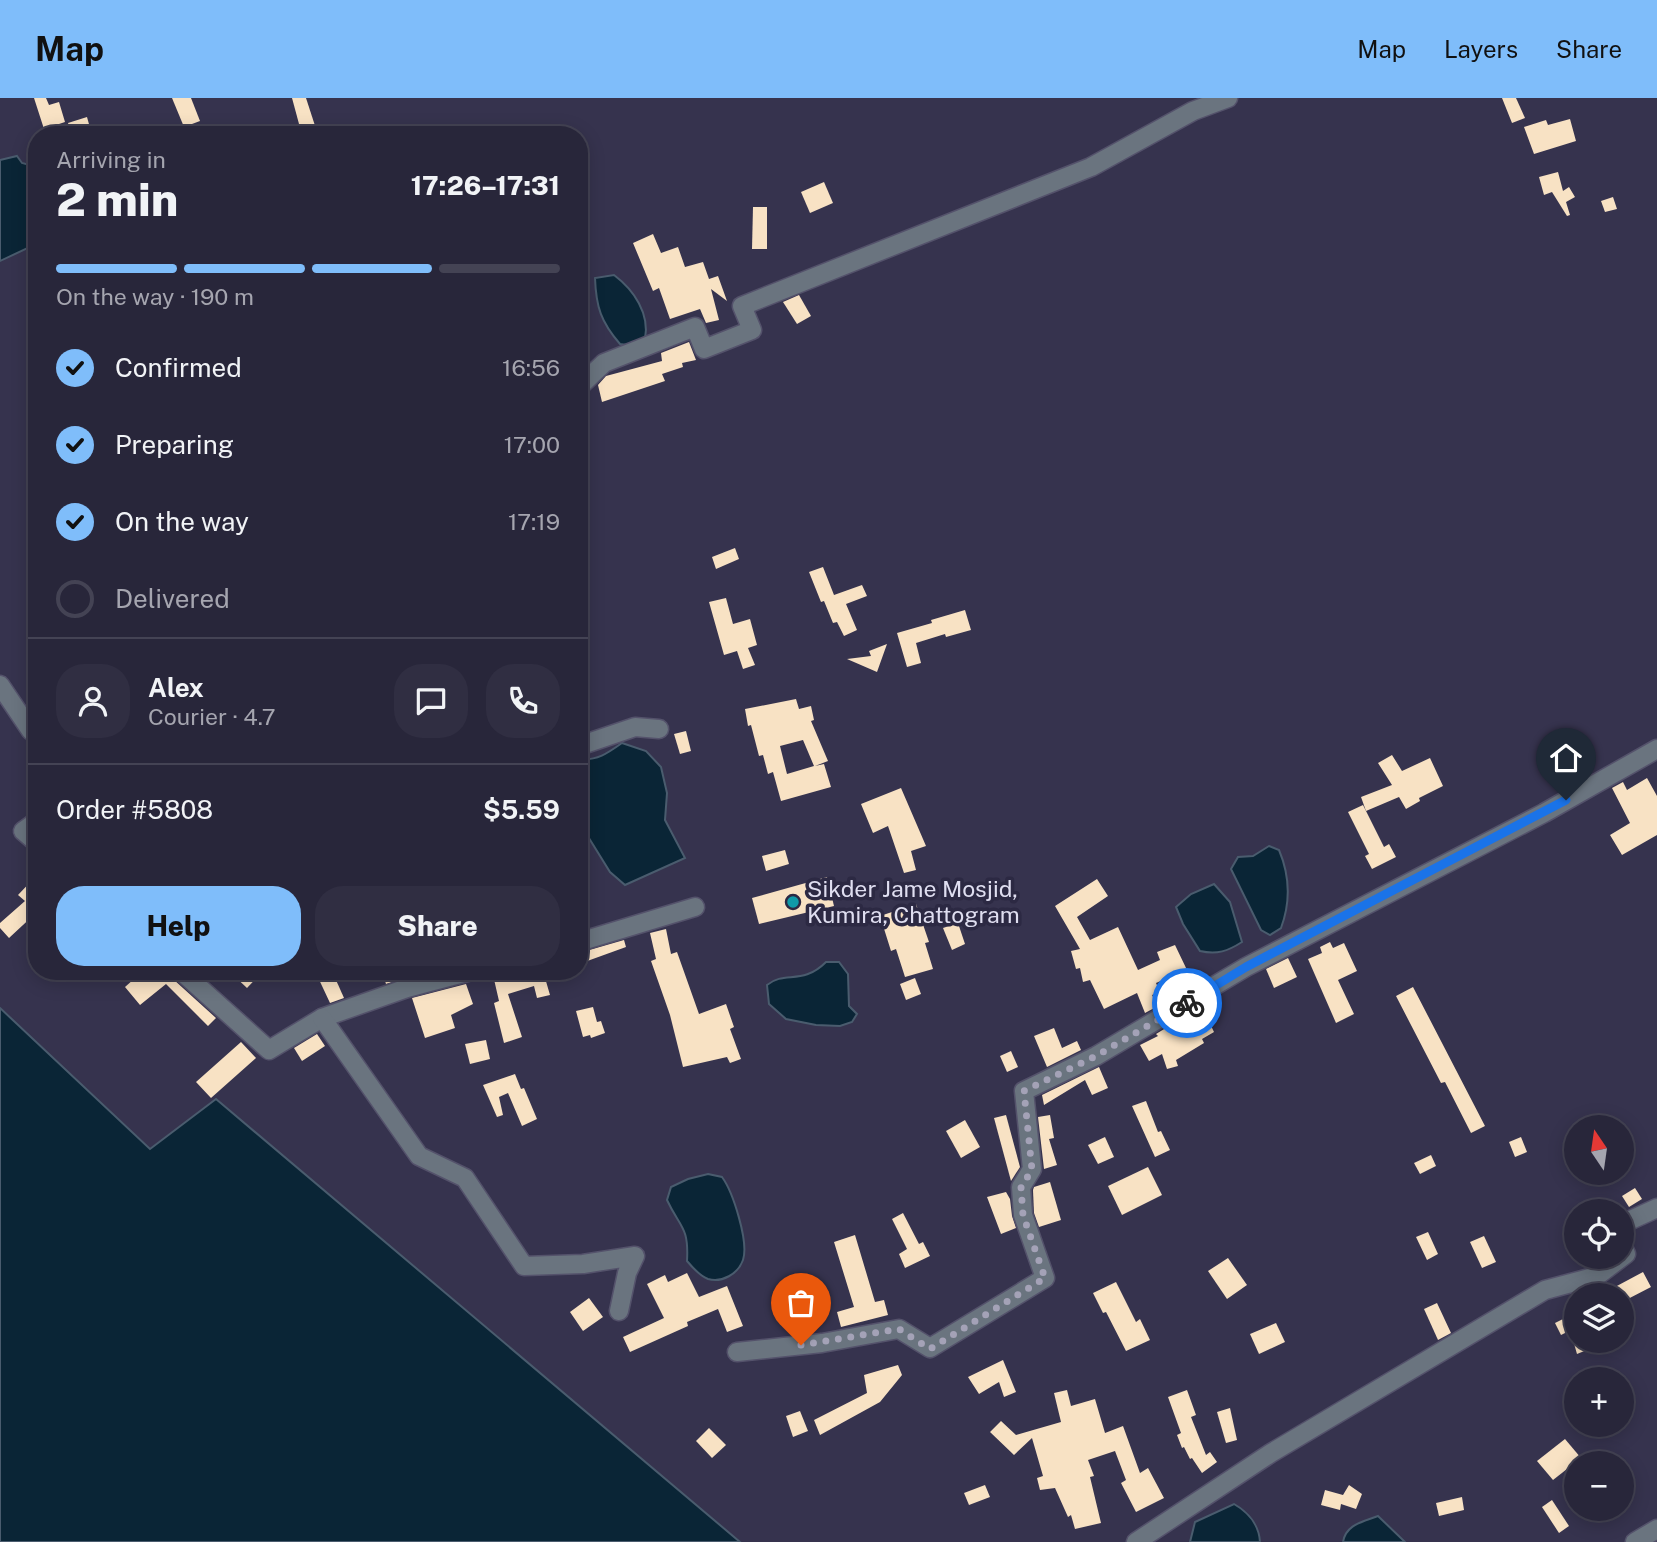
<!DOCTYPE html>
<meta charset="utf-8">
<style>
:root{--surface:#28263a;--page:#302e42;--text:#f1f3f6;--muted:#a5a5af;--line:#444354;--accent:#7fbdfa}
body{margin:0;font-family:"Public Sans",sans-serif;background:var(--page);color:var(--text);height:100vh;display:flex;flex-direction:column;font-size:26px;white-space:nowrap}
*{box-sizing:border-box;margin:0}
p{font-size:23px;color:var(--muted)}
.icon{flex:none;width:38px;height:38px;fill:none;stroke:currentColor;stroke-width:2;stroke-linecap:round;stroke-linejoin:round}
.map{position:relative;flex:1;overflow:hidden}
.sheet{position:absolute;left:28px;top:28px;width:560px;height:854px;display:flex;flex-direction:column;background:var(--surface);border-radius:28px;box-shadow:0 4px 18px #0003,0 0 0 2px var(--line)}
.sheet>*{flex:none}
.needle{width:46px;rotate:347deg}
.tools{position:absolute;left:1564px;top:1017px;display:grid;gap:14px}
.tools a{display:grid;place-items:center;width:70px;height:70px;border-radius:50%;background:var(--surface);box-shadow:0 4px 18px #0003,0 0 0 2px var(--line);font-size:35px}
.pin{position:absolute;display:grid;place-items:center;width:60px;height:60px;color:#fff;margin:-72px -30px;border-radius:50% 50% 50% 0;rotate:-45deg;box-shadow:0 0 7px #0007}
.pin .icon{rotate:45deg}
.courier{position:absolute;display:grid;place-items:center;width:70px;height:70px;margin:-35px;border:5px solid #1a73e8;border-radius:50%;background:#fff;color:#222;box-shadow:0 2px 9px #0007}
.headline em{font-style:normal;font-weight:800}
.headline div{display:flex;flex-direction:column-reverse}
.headline{display:flex;align-items:center;justify-content:space-between;height:119px;padding:0 28px}
h1{font-size:46px;font-weight:800;line-height:52px}
.bar{display:grid;grid-template-columns:repeat(4,1fr);gap:10px 7px;align-content:center;height:84px;padding:0 28px}
.bar i{height:9px;border-radius:5px;background:var(--line)}
.bar .on{background:var(--accent)}
.bar p{grid-column:span 4}
.line{display:flex;align-items:center;gap:18px;padding:0 28px;border-top:2px solid var(--line)}
.line div{flex:1}
.round{display:grid;place-items:center;flex:none;width:74px;height:74px;border-radius:28px;background:var(--page)}
ol{padding:0 28px;list-style:none}
li{display:flex;align-items:center;gap:21px;height:77px}
li p{margin-inline-start:auto}
li .icon{padding:7px;border-radius:50%;background:var(--accent);color:#111;stroke-width:4}
li:last-child{color:var(--muted)}
li i{width:38px;height:38px;border:4px solid var(--line);border-radius:50%}
.primary-button{display:flex;gap:14px;margin-top:auto;padding:14px 28px}
.primary-button a{flex:1;height:80px;border-radius:28px;background:var(--accent);color:#111;font-size:28px;font-weight:800;line-height:80px;text-align:center}
.primary-button a+a{background:var(--page);color:var(--text)}
header{display:flex;align-items:center;gap:42px;box-sizing:border-box;height:98px;padding:0 35px;background:var(--accent);color:#111}
header strong{font-size:33px}
nav{display:flex;gap:38px;margin-inline-start:auto;font-size:24px}
.map>svg:first-child{display:block}
</style>
<header>
<strong>Map</strong>
<nav><a>Map</a><a>Layers</a><a>Share</a></nav>
</header>
<div class="map">
<svg width="1657" height="1444" viewBox="0 0 1657 1444">
<rect width="100%" height="100%" fill="#36334e"/>
<g fill="#0a2536" stroke="#4a5c6e" stroke-width="2">
<path d="M 226,28 L 242,37 L 192,37 L 203,32 Z"/>
<path d="M 17,58 L 22,65 L 37,69 L 37,142 L 30,149 L 0,163 L 0,62 Z"/>
<path d="M 614,177 C 634,192 650,216 645,241 L 635,248 L 620,246 C 601,224 596,209 595,180 Z"/>
<path d="M 622,645 L 646,653 L 661,669 L 667,695 L 665,722 L 685,760 L 625,787 L 610,774 L 579,724 L 579,661 C 597,663 608,655 622,645 Z"/>
<path d="M 1269,748 L 1279,752 C 1290,778 1291,803 1281,830 L 1270,837 L 1261,832 L 1231,771 L 1238,759 L 1253,758 Z"/>
<path d="M 1214,786 L 1230,804 L 1242,844 C 1228,853 1217,857 1200,853 L 1183,826 L 1176,809 L 1191,796 Z"/>
<path d="M 826,864 L 839,864 L 848,876 L 849,908 L 857,916 L 852,924 L 840,928 L 816,927 L 786,921 L 769,906 L 767,887 C 785,872 802,888 826,864 Z"/>
<path d="M 0,910 L 150,1051 L 216,1001 L 740,1444 L 0,1444 Z"/>
<path d="M 708,1076 L 722,1079 C 733,1094 749,1144 743,1162 C 738,1176 722,1185 708,1181 C 700,1178 692,1169 687,1163 C 689,1128 680,1130 667,1102 L 671,1089 L 688,1081 Z"/>
<path d="M 1234,1406 C 1248,1414 1259,1427 1260,1444 L 1190,1444 L 1195,1424 Z"/>
<path d="M 1378,1418 L 1405,1444 L 1343,1444 C 1346,1426 1363,1424 1378,1418 Z"/>
</g>
<g fill="#f8e2c4" fill-rule="evenodd">
<path d="M 34,0 L 46,0 L 49,7 L 59,4 L 65,24 L 44,31 Z"/>
<path d="M 172,0 L 191,0 L 200,23 L 184,29 Z"/>
<path d="M 292,0 L 306,0 L 318,37 L 302,37 Z"/>
<path d="M 1502,0 L 1516,0 L 1525,20 L 1512,25 Z"/>
<path d="M 87,19 L 92,37 L 72,37 L 68,25 Z"/>
<path d="M 1570,21 L 1576,43 L 1534,56 L 1524,29 L 1546,22 L 1548,27 Z"/>
<path d="M 1558,74 L 1563,93 L 1569,89 L 1575,99 L 1566,104 L 1570,117 L 1567,118 L 1552,94 L 1544,97 L 1539,79 Z"/>
<path d="M 824,84 L 833,105 L 810,115 L 801,94 Z"/>
<path d="M 1613,99 L 1617,111 L 1605,114 L 1601,103 Z"/>
<path d="M 753,109 L 767,109 L 767,151 L 752,151 Z"/>
<path d="M 653,136 L 661,155 L 678,149 L 685,169 L 703,164 L 709,181 L 718,178 L 727,203 L 711,191 L 719,222 L 706,225 L 700,211 L 670,221 L 659,190 L 653,193 L 633,145 Z"/>
<path d="M 799,197 L 811,218 L 797,226 L 783,204 Z"/>
<path d="M 689,244 L 696,262 L 682,265 L 683,269 L 662,276 L 665,283 L 602,304 L 598,287 L 606,278 L 662,263 L 661,255 Z"/>
<path d="M 735,450 L 739,461 L 716,471 L 712,459 Z"/>
<path d="M 823,469 L 834,497 L 862,487 L 867,498 L 846,506 L 857,532 L 844,538 L 837,524 L 833,525 L 824,503 L 821,504 L 809,474 Z"/>
<path d="M 726,500 L 733,526 L 750,521 L 757,547 L 748,550 L 755,567 L 743,571 L 737,553 L 724,557 L 709,504 Z"/>
<path d="M 965,512 L 971,532 L 946,539 L 945,536 L 916,545 L 921,565 L 907,569 L 897,535 L 932,525 L 931,522 Z"/>
<path d="M 887,546 L 877,574 L 847,561 L 871,558 L 869,553 Z"/>
<path d="M 796,601 L 799,611 L 811,608 L 814,622 L 811,623 L 828,663 L 815,668 L 824,666 L 831,689 L 781,703 L 773,674 L 768,676 L 763,657 L 759,658 L 751,627 L 748,628 L 745,611 ZM 803,642 L 814,668 L 787,676 L 780,648 Z"/>
<path d="M 686,633 L 691,653 L 680,656 L 674,636 Z"/>
<path d="M 1392,657 L 1402,673 L 1430,660 L 1443,688 L 1419,700 L 1420,703 L 1406,711 L 1399,699 L 1366,713 L 1361,699 L 1392,687 L 1378,665 Z"/>
<path d="M 1647,680 L 1657,698 L 1657,737 L 1622,757 L 1610,737 L 1630,725 L 1612,690 L 1623,684 L 1627,692 Z"/>
<path d="M 901,690 L 926,748 L 911,753 L 916,772 L 904,775 L 888,728 L 873,735 L 861,706 Z"/>
<path d="M 1363,707 L 1384,749 L 1389,746 L 1396,759 L 1372,771 L 1365,758 L 1369,756 L 1348,714 Z"/>
<path d="M 785,752 L 789,766 L 766,773 L 762,758 Z"/>
<path d="M 37,777 L 37,814 L 9,840 L 0,830 L 0,825 L 25,803 L 18,797 Z"/>
<path d="M 827,779 L 834,808 L 759,826 L 752,800 Z"/>
<path d="M 1097,781 L 1108,798 L 1077,819 L 1090,842 L 1118,829 L 1138,872 L 1160,862 L 1157,854 L 1175,847 L 1187,872 L 1156,885 L 1160,894 L 1152,897 L 1158,908 L 1145,915 L 1137,895 L 1104,911 L 1090,882 L 1083,884 L 1080,870 L 1076,871 L 1071,853 L 1080,851 L 1055,808 Z"/>
<path d="M 916,806 L 929,844 L 925,845 L 933,871 L 905,879 L 896,851 L 891,853 L 880,818 Z"/>
<path d="M 958,825 L 965,846 L 952,852 L 943,830 Z"/>
<path d="M 666,831 L 671,856 L 677,854 L 699,916 L 726,906 L 734,929 L 730,931 L 741,961 L 730,965 L 727,959 L 683,969 L 670,917 L 651,863 L 656,861 L 650,835 Z"/>
<path d="M 624,842 L 626,849 L 579,866 L 579,855 Z"/>
<path d="M 1330,844 L 1333,850 L 1344,845 L 1357,873 L 1338,882 L 1354,916 L 1336,925 L 1308,861 L 1322,855 L 1320,849 Z"/>
<path d="M 1288,860 L 1297,879 L 1274,890 L 1266,871 Z"/>
<path d="M 143,873 L 170,873 L 173,881 L 216,920 L 208,928 L 166,886 L 140,907 L 125,889 Z"/>
<path d="M 229,873 L 263,873 L 247,890 Z"/>
<path d="M 315,873 L 332,873 L 344,900 L 330,905 Z"/>
<path d="M 382,873 L 426,873 L 386,886 Z"/>
<path d="M 517,873 L 543,873 L 550,897 L 537,900 L 534,888 L 508,896 L 522,939 L 504,945 L 494,905 L 499,903 L 493,877 L 501,875 L 502,879 L 518,876 Z"/>
<path d="M 915,880 L 921,896 L 906,902 L 900,886 Z"/>
<path d="M 466,886 L 473,906 L 451,917 L 455,930 L 425,940 L 412,900 Z"/>
<path d="M 1413,889 L 1485,1028 L 1471,1035 L 1445,984 L 1441,985 L 1396,898 Z"/>
<path d="M 593,909 L 597,924 L 601,923 L 605,935 L 591,940 L 590,937 L 583,939 L 576,913 Z"/>
<path d="M 1204,913 L 1214,934 L 1202,941 L 1204,945 L 1176,962 L 1178,968 L 1167,971 L 1162,956 L 1149,963 L 1140,947 L 1158,938 L 1156,936 L 1174,925 Z"/>
<path d="M 1054,930 L 1062,950 L 1077,943 L 1081,952 L 1047,969 L 1034,938 Z"/>
<path d="M 317,936 L 325,948 L 302,963 L 294,950 Z"/>
<path d="M 486,942 L 490,961 L 470,966 L 465,946 Z"/>
<path d="M 241,944 L 256,960 L 211,1000 L 196,984 Z"/>
<path d="M 1011,953 L 1018,969 L 1007,974 L 1000,958 Z"/>
<path d="M 1099,969 L 1108,990 L 1092,997 L 1085,982 L 1044,1007 L 1042,997 Z"/>
<path d="M 515,976 L 521,991 L 524,990 L 537,1021 L 522,1028 L 508,995 L 499,999 L 503,1017 L 497,1019 L 483,987 Z"/>
<path d="M 1146,1003 L 1158,1034 L 1161,1033 L 1170,1052 L 1155,1059 L 1132,1008 Z"/>
<path d="M 1006,1017 L 1020,1069 L 1011,1083 L 994,1020 Z"/>
<path d="M 1050,1017 L 1054,1040 L 1049,1041 L 1057,1067 L 1044,1071 L 1038,1019 Z"/>
<path d="M 965,1022 L 980,1049 L 961,1060 L 946,1033 Z"/>
<path d="M 1105,1039 L 1114,1059 L 1098,1066 L 1088,1047 Z"/>
<path d="M 1521,1039 L 1527,1054 L 1515,1059 L 1509,1044 Z"/>
<path d="M 1431,1057 L 1436,1068 L 1420,1076 L 1414,1065 Z"/>
<path d="M 1148,1069 L 1162,1097 L 1122,1117 L 1108,1088 Z"/>
<path d="M 1050,1084 L 1061,1122 L 1039,1129 L 1034,1115 L 1033,1092 L 1034,1089 Z"/>
<path d="M 1635,1090 L 1642,1101 L 1629,1109 L 1622,1098 Z"/>
<path d="M 1006,1094 L 1010,1101 L 1012,1118 L 1016,1130 L 1001,1136 L 987,1099 Z"/>
<path d="M 903,1115 L 919,1146 L 923,1144 L 930,1158 L 905,1170 L 899,1156 L 907,1151 L 892,1121 Z"/>
<path d="M 1428,1134 L 1438,1156 L 1427,1162 L 1416,1139 Z"/>
<path d="M 855,1137 L 875,1204 L 884,1202 L 888,1217 L 841,1229 L 837,1214 L 854,1209 L 834,1144 Z"/>
<path d="M 1484,1138 L 1496,1164 L 1482,1170 L 1470,1144 Z"/>
<path d="M 1228,1160 L 1247,1187 L 1227,1201 L 1208,1173 Z"/>
<path d="M 1643,1174 L 1651,1189 L 1622,1204 L 1622,1197 L 1600,1197 Z"/>
<path d="M 687,1175 L 699,1199 L 727,1188 L 743,1228 L 727,1234 L 718,1211 L 687,1224 L 688,1228 L 630,1254 L 623,1239 L 664,1220 L 647,1186 L 665,1177 L 668,1184 Z"/>
<path d="M 1116,1184 L 1136,1224 L 1140,1221 L 1150,1242 L 1126,1253 L 1106,1214 L 1103,1215 L 1093,1195 Z"/>
<path d="M 589,1200 L 603,1219 L 583,1233 L 570,1214 Z"/>
<path d="M 1437,1205 L 1451,1235 L 1438,1242 L 1424,1211 Z"/>
<path d="M 1577,1214 L 1577,1229 L 1561,1237 L 1555,1225 Z"/>
<path d="M 1276,1225 L 1285,1244 L 1259,1256 L 1250,1236 Z"/>
<path d="M 1573,1242 L 1609,1242 L 1609,1243 L 1577,1256 Z"/>
<path d="M 1003,1262 L 1016,1294 L 1004,1299 L 999,1284 L 979,1296 L 968,1279 Z"/>
<path d="M 898,1267 L 902,1277 L 880,1304 L 820,1337 L 814,1322 L 867,1295 L 864,1277 Z"/>
<path d="M 1067,1292 L 1071,1308 L 1095,1301 L 1105,1335 L 1123,1328 L 1140,1375 L 1148,1370 L 1164,1400 L 1136,1414 L 1121,1385 L 1126,1382 L 1115,1353 L 1088,1362 L 1094,1378 L 1090,1379 L 1101,1425 L 1075,1431 L 1071,1417 L 1068,1419 L 1055,1390 L 1040,1392 L 1037,1380 L 1043,1378 L 1032,1340 L 1014,1357 L 990,1334 L 1001,1323 L 1016,1337 L 1061,1324 L 1054,1295 Z"/>
<path d="M 1187,1292 L 1196,1317 L 1191,1319 L 1206,1357 L 1210,1354 L 1217,1364 L 1202,1375 L 1192,1360 L 1190,1361 L 1184,1349 L 1182,1350 L 1177,1337 L 1181,1335 L 1168,1299 Z"/>
<path d="M 1230,1310 L 1237,1342 L 1226,1345 L 1217,1314 Z"/>
<path d="M 800,1313 L 808,1333 L 793,1339 L 786,1318 Z"/>
<path d="M 709,1330 L 726,1347 L 712,1360 L 696,1343 Z"/>
<path d="M 1565,1341 L 1581,1360 L 1553,1382 L 1537,1363 Z"/>
<path d="M 985,1387 L 990,1399 L 969,1407 L 964,1395 Z"/>
<path d="M 1349,1387 L 1362,1396 L 1356,1411 L 1341,1406 L 1340,1412 L 1321,1407 L 1325,1392 L 1343,1397 Z"/>
<path d="M 1462,1399 L 1464,1412 L 1439,1418 L 1436,1405 Z"/>
<path d="M 1552,1402 L 1569,1428 L 1559,1435 L 1542,1409 Z"/>
</g>
<g fill="none" stroke-linecap="round" stroke-linejoin="round">
<defs>
<g id="minor">
<path d="M 579,289 L 604,265 L 695,229 L 704,251 L 752,232 L 742,208 L 1091,69 L 1193,13 L 1228,0"/>
<path d="M 0,587 L 31,633 L 37,630"/>
<path d="M 579,648 L 635,629 L 659,631"/>
<path d="M 37,723 L 23,733 L 37,745"/>
<path d="M 579,844 L 695,809"/>
<path d="M 181,873 L 269,952 L 322,920 L 407,890 L 471,873"/>
<path d="M 322,920 L 419,1058 L 465,1080 L 524,1168 L 583,1166 L 635,1158 L 627,1175 L 619,1213"/>
<path d="M 1622,1126 L 1657,1110"/>
<path d="M 737,1254 L 822,1245 L 899,1231 L 930,1250 L 1045,1180 L 1023,1117 L 1021,1089 L 1032,1071 L 1024,993 L 1096,958 L 1246,869 L 1544,715 L 1657,651"/>
<path d="M 1136,1444 L 1271,1355 L 1545,1192 L 1597,1178 L 1626,1156 L 1622,1147"/>
<path d="M 1635,1444 L 1657,1431"/>
</g>
</defs>
<use href="#minor" stroke="#54526b" stroke-width="21"/>
<use href="#minor" stroke="#6a747f" stroke-width="18"/>
</g>
<g fill="none" stroke-linecap="round" stroke-linejoin="round">
<path stroke="#a4a2b7" stroke-width="7" stroke-dasharray="0 12.6" d="M 801,1247 L 899,1231 L 930,1251 L 1045,1180 L 1023,1117 L 1021,1089 L 1032,1072 L 1024,993 L 1096,958 L 1187,905"/>
<path stroke="#1a73e8" stroke-width="9" d="M 1187,905 L 1246,869 L 1566,702"/>
</g>
<circle fill="#0f9aa8" stroke="#2c2943" stroke-width="2.5" cx="793" cy="804" r="7"/>
<g text-anchor="middle" stroke-width="7" stroke-linejoin="round" paint-order="stroke">
<g font-size="23" fill="#dfdef0" stroke="#2c2943" text-anchor="start">
<text x="807" y="799">Sikder Jame Mosjid,<tspan x="807" dy="26">Kumira, Chattogram</tspan></text>
</g>
</g>
</svg>
<div class="tools">
<a><svg class="needle" viewBox="-14 -14 28 28"><path d="M0-13l5 13h-10z" fill="#e53935"/><path d="M0 13l5-13h-10z" fill="#a5a5af"/></svg></a>
<a><svg class="icon" aria-label="locate" viewBox="0 0 24 24"><circle cx="12" cy="12" r="6"/><path d="M12 2v4M12 18v4M2 12h4M18 12h4"/></svg></a>
<a><svg class="icon" aria-label="layers" viewBox="0 0 24 24"><path d="M12 4l9 5-9 5-9-5zM3 14l9 5 9-5"/></svg></a>
<a>+</a>
<a>−</a>
</div>
<div class="pin" style="left:801px;top:1247px;background:#ea580c"><svg class="icon" aria-label="bag" viewBox="0 0 24 24"><path d="M5 8h14l-1 12H6zM9 8a3 3 0 0 1 6 0"/></svg></div>
<div class="pin" style="left:1566px;top:702px;background:#1f2937"><svg class="icon" aria-label="home" viewBox="0 0 24 24"><path d="M3 11l9-7 9 7M6 9v11h12V9"/></svg></div>
<div class="courier" style="left:1187px;top:905px"><svg class="icon" aria-label="bike" viewBox="0 0 24 24"><circle cx="6" cy="16" r="4"/><circle cx="18" cy="16" r="4"/><path d="M6 16l4-8h5l3 8M10 8l3 8H6M13 5h3"/></svg></div>
<section class="sheet">
<div class="headline"><div><h1>2 min</h1><p>Arriving in</p></div><em>17:26–17:31</em></div>
<div class="bar"><i class="on"></i><i class="on"></i><i class="on"></i><i></i><p>On the way · 190 m</p></div>
<ol>
<li><svg class="icon" aria-label="check" viewBox="0 0 24 24"><path d="M5 12l5 5 9-10"/></svg>Confirmed<p>16:56</p></li>
<li><svg class="icon" aria-label="check" viewBox="0 0 24 24"><path d="M5 12l5 5 9-10"/></svg>Preparing<p>17:00</p></li>
<li><svg class="icon" aria-label="check" viewBox="0 0 24 24"><path d="M5 12l5 5 9-10"/></svg>On the way<p>17:19</p></li>
<li><i></i>Delivered</li>
</ol>
<div class="line" style="height:126px"><a class="round"><svg class="icon" aria-label="person" viewBox="0 0 24 24"><circle cx="12" cy="8" r="4"/><path d="M4 21q1-7 8-7t8 7"/></svg></a><div><b>Alex</b><p>Courier · 4.7</p></div><a class="round"><svg class="icon" aria-label="chat" viewBox="0 0 24 24"><path d="M4 5h16v11H9l-5 4z"/></svg></a><a class="round"><svg class="icon" aria-label="phone" viewBox="0 0 24 24"><path d="M5 4h4l2 5-3 2q2 4 5 5l2-3 5 2v4C11 20 4 13 5 4z"/></svg></a></div>
<div class="line" style="height:91px"><div>Order #5808</div><b>$5.59</b></div>
<div class="primary-button"><a>Help</a><a>Share</a></div>
</section>
</div>
